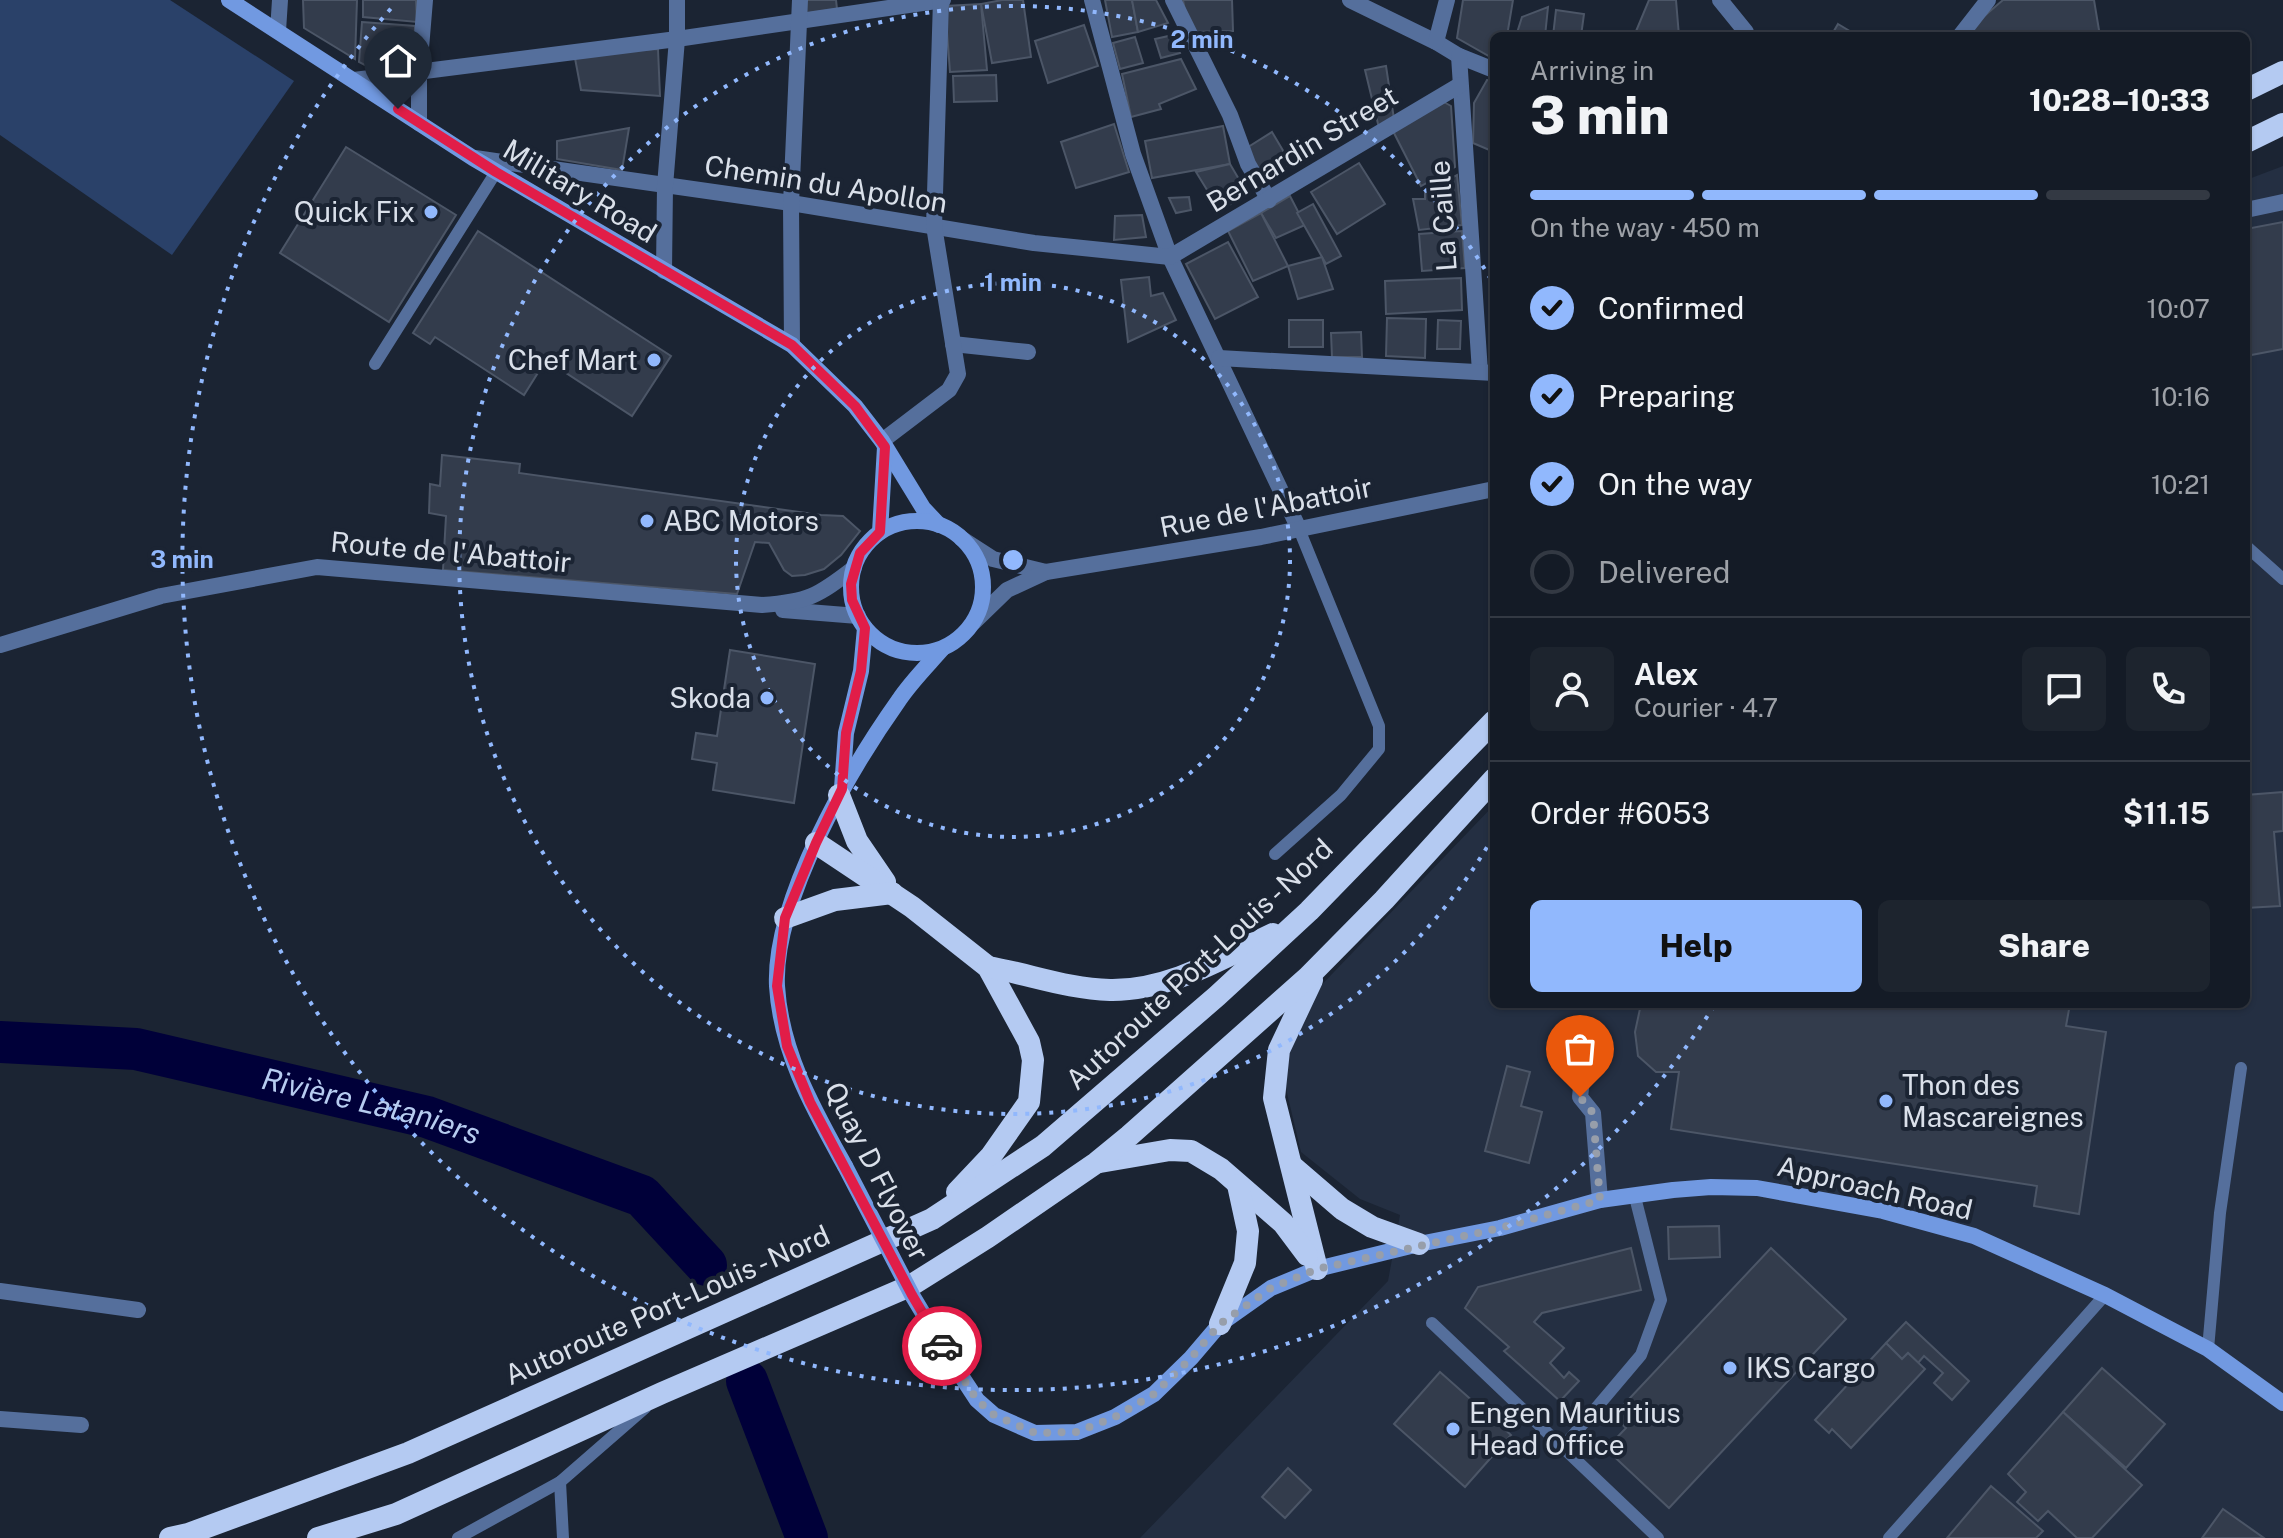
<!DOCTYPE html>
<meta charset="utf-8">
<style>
:root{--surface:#141b26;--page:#1d242e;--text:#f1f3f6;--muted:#9da1a7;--line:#333943;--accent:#91b8fd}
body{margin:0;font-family:"Public Sans",sans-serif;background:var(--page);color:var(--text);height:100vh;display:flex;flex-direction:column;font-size:30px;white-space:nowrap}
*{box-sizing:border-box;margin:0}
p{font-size:26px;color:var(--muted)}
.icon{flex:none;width:44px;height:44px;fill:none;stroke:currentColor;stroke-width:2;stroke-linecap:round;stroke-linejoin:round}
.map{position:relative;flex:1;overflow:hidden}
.details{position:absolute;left:1490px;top:32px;width:760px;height:976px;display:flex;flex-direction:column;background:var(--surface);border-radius:12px;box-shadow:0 2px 6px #0004,0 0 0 2px var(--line)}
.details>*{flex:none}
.pin{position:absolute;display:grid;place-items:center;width:68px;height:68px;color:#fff;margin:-82px -34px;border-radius:50% 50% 50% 0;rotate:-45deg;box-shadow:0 0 8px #0007}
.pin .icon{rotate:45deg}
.courier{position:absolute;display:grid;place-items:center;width:80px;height:80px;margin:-40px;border:6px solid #e11d48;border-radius:50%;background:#fff;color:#222;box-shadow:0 2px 10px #0007}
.headline em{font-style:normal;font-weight:800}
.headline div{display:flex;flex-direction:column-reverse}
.headline{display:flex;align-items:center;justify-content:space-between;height:136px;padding:0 40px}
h1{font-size:52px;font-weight:800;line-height:60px}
.bar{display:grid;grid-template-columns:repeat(4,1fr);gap:12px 8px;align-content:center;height:96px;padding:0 40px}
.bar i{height:10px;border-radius:6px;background:var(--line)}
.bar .current{background:var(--accent)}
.bar p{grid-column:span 4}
.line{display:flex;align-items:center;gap:20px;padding:0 40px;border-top:2px solid var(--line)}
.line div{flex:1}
.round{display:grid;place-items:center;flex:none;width:84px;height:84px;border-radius:12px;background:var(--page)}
ol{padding:0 40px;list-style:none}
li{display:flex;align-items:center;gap:24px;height:88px}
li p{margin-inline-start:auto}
li .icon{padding:8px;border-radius:50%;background:var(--accent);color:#111;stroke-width:4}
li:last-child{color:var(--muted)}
li i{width:44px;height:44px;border:4px solid var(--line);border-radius:50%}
.cta{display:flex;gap:16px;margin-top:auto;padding:16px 40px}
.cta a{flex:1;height:92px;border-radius:12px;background:var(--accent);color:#111;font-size:32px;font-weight:800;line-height:92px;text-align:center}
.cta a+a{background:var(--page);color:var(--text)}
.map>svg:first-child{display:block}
</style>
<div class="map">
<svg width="2283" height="1538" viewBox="0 0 2283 1538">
<rect width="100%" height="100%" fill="#1b2433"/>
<path fill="#242f42" d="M 2283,166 L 2283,1538 L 1140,1538 L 1388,1281 L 1400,1215 L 1360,1199 L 1301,1152 L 1282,1072 L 1310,997 L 1494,805 L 1494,1004 L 2246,1004 L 2246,180 Z"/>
<path fill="#2a4169" d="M 0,0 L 170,0 L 294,81 L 172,255 L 0,135 Z"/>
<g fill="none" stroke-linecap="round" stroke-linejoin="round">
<g stroke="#000039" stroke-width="42">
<path id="s1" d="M 0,1042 L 136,1049 L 427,1117 L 642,1196 L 706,1265"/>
<path d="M 747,1381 L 807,1538"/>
</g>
</g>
<g fill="#333c4c" stroke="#4c5667" stroke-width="2">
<path d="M 303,0 L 357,0 L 355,59 L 304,28 Z"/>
<path d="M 363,0 L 416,0 L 417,22 L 363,17 Z"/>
<path d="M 802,0 L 836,0 L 837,9 L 803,14 Z"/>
<path d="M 1002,0 L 1023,0 L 1031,57 L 992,63 L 981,4 Z"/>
<path d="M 1105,0 L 1132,0 L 1138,32 L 1112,37 Z"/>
<path d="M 1132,0 L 1156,0 L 1168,23 L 1138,32 Z"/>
<path d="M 1183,0 L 1232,0 L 1233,31 L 1189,32 Z"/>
<path d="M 1463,0 L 1513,0 L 1507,36 L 1494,36 L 1494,59 L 1457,38 Z"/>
<path d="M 1649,0 L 1676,0 L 1679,36 L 1634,36 Z"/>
<path d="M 2003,0 L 2094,0 L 2100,36 L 1967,36 L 1975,24 Z"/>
<path d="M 981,4 L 987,70 L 950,72 L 945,6 Z"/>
<path d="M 1548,7 L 1545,36 L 1516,36 L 1522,17 Z"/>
<path d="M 1556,10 L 1584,14 L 1581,36 L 1553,36 Z"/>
<path d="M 362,22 L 415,26 L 414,91 L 359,62 Z"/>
<path d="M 1838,24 L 1858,36 L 1831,36 Z"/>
<path d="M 1084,25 L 1098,66 L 1048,83 L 1035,41 Z"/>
<path d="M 1173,35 L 1180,53 L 1161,58 L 1155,39 Z"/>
<path d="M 1135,37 L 1143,63 L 1120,69 L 1113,43 Z"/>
<path d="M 658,49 L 660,96 L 581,90 L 574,53 Z"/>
<path d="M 1181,59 L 1196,89 L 1159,104 L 1161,109 L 1131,117 L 1122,74 Z"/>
<path d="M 1386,66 L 1394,119 L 1379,128 L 1365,70 Z"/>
<path d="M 996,75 L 997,101 L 954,102 L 953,76 Z"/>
<path d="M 1487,80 L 1494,81 L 1494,152 L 1473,143 L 1474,103 Z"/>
<path d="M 1442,101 L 1451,106 L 1455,167 L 1421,186 L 1393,131 Z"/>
<path d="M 1114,124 L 1129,172 L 1076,188 L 1061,142 Z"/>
<path d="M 1223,126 L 1230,164 L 1152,178 L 1145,141 Z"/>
<path d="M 629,128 L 622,170 L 557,159 L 557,141 Z"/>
<path d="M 1272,132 L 1291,164 L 1264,180 L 1245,149 Z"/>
<path d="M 346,147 L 456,215 L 389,322 L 280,253 Z"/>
<path d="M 1359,163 L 1385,204 L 1337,234 L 1311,192 Z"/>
<path d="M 1230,164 L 1247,193 L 1220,211 L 1196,172 Z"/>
<path d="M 1457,175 L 1462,225 L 1419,230 L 1413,199 L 1425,199 L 1425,192 Z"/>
<path d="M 1290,196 L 1305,225 L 1276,238 L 1261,213 Z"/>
<path d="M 1189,197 L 1191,210 L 1176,213 L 1169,198 Z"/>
<path d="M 1313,204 L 1341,256 L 1326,264 L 1297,213 Z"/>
<path d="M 1261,213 L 1288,266 L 1253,281 L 1228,231 Z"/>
<path d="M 1142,215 L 1146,237 L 1114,240 L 1115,216 Z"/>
<path d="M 2283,222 L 2283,349 L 2246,356 L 2246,229 Z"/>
<path d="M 478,231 L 671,356 L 632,416 L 546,360 L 524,395 L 435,337 L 430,344 L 413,333 Z"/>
<path d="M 1462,231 L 1465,268 L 1422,271 L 1419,234 Z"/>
<path d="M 1228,242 L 1258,297 L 1215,319 L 1186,264 Z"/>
<path d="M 1322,257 L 1333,289 L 1298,299 L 1288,266 Z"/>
<path d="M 1149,277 L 1151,296 L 1163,293 L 1176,320 L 1128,342 L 1121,280 Z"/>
<path d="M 1461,278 L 1462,310 L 1386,314 L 1385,281 Z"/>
<path d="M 1387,318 L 1426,319 L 1425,358 L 1386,356 Z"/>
<rect x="1289" y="320" width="34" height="27"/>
<path d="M 1438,320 L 1461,321 L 1460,349 L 1437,349 Z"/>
<path d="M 1361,332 L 1362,357 L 1332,357 L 1331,333 Z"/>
<path d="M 442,455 L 520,464 L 519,473 L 821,515 L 843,516 L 860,531 L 841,555 L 824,569 L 805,575 L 792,576 L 784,570 L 769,543 L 755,542 L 737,594 L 443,570 L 446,516 L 429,513 L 430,484 L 440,486 Z"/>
<path d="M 730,650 L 815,664 L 794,803 L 713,790 L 717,763 L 692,759 L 696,733 L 717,736 Z"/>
<path d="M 2283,792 L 2283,831 L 2274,832 L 2280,906 L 2246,908 L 2246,795 Z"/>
<path d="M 1641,1004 L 2070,1004 L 2066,1026 L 2106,1032 L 2079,1214 L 2034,1206 L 2037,1186 L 1671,1129 L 1679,1072 L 1656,1072 L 1638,1056 L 1635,1032 Z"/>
<path d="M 1507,1066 L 1530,1072 L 1521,1106 L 1542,1112 L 1529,1163 L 1485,1151 Z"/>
<path d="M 1719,1226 L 1720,1257 L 1669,1259 L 1668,1227 Z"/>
<path d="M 1631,1248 L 1641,1290 L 1542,1313 L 1534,1322 L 1564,1348 L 1550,1363 L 1564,1378 L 1569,1372 L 1579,1381 L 1560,1401 L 1504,1351 L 1509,1347 L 1465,1308 L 1478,1287 Z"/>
<path d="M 1771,1248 L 1846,1319 L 1669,1508 L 1606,1449 L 1626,1428 L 1613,1416 Z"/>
<path d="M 1906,1322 L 1969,1381 L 1952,1400 L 1934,1383 L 1943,1373 L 1924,1356 L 1918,1363 L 1908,1353 L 1902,1359 L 1886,1343 Z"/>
<path d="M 1886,1343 L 1902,1359 L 1908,1353 L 1925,1369 L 1851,1448 L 1832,1429 L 1829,1433 L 1815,1420 Z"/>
<path d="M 2102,1368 L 2165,1424 L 2126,1468 L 2063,1412 Z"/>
<path d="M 1440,1372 L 1511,1435 L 1465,1487 L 1394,1424 Z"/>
<path d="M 2063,1412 L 2142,1485 L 2092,1538 L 2077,1538 L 2048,1511 L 2038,1521 L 2017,1502 L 2026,1492 L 2008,1474 Z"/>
<path d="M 1288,1468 L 1311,1490 L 1285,1518 L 1262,1497 Z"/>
<path d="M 1991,1486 L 2043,1531 L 2036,1538 L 1947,1538 Z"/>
<path d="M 2223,1509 L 2264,1538 L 2202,1538 Z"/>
</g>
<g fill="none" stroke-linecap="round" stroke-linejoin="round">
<g stroke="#556f9c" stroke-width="12">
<path d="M 375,364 L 496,172"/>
<path d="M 2246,546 L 2283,579"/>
<path d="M 1275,854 L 1341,795 L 1379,749 L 1379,726 L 1299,529"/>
<path d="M 1432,1323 L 1658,1538"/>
<path d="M 2208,1349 L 2220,1213 L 2241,1068"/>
<path d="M 1564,1446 L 1641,1355 L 1661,1300 L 1635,1197"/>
<path d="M 560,1482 L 563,1538"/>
<path d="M 458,1538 L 560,1482 L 645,1408"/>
<path d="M 1889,1538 L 2105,1295"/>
</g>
<g stroke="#556f9c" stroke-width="16">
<path d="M 1092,0 L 1133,154 L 1170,257 L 1299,529"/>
<path d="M 1173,0 L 1230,115 L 1248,164 L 1269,200"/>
<path d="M 1350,0 L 1436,42 L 1459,56 L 1494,70"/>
<path d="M 1720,0 L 1746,32 L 1746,36"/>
<path d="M 278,31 L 280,0"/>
<path d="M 1436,42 L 1447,0"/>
<path d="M 1459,56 L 1480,372"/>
<path d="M 354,80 L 677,39 L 943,0"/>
<path d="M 419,123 L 419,72 L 425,0"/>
<path d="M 475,158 L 791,203 L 1034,243 L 1170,257 L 1460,85"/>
<path d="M 2246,210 L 2283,202"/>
<path d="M 664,271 L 665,186 L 677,39 L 677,0"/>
<path d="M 953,344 L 1028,352"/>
<path d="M 792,345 L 791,203 L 800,0"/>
<path d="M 1219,358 L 1494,373"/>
<path d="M 882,441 L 949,390 L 958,374 L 934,226 L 941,0"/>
<path d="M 1586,1044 L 1580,1097 L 1593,1113 L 1600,1200"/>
<path d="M 0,1291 L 138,1310"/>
<path d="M 0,1419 L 81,1425"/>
</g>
<g stroke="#556f9c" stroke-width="16">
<path d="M 1960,36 L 1988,0"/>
<path d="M 962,539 L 993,559 L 1046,572"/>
<path d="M 783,610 L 858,616"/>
<path d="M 974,622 L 1007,590 L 1046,572 L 1261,537 L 1494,489"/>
<path d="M 0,645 L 161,596 L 317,567 L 762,605 C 808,602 818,596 854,568"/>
</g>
<g stroke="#7199e1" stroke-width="16">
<path d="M 229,0 L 473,158 L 792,345 L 855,406 L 882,441 L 923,508 L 939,525"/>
<circle cx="917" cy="587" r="66"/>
<path d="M 880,532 L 885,447"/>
<path d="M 842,788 L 846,733 L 861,671 L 865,628"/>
<path d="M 845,1166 C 814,1110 781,1053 777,986 C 773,901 850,769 899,700 C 911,682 928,665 942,649"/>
<path d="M 954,1365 L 977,1400 L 994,1415 L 1035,1433 L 1077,1432 L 1115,1417 L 1154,1394 L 1191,1358 L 1220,1324 L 1271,1288 L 1317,1269 L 1419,1244 L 1500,1228 L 1600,1200 L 1673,1190 L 1711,1187 L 1757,1188 L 1883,1211 L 1974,1236 L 2105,1295 L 2208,1349 L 2283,1403"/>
</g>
<g stroke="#b4caf2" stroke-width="22">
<path d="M 2246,90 L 2283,72"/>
<path d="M 2246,142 L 2283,124"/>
<path d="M 839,795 L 857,841 L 885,882"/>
<path d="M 816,843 L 912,907 L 988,967 L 1029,1042 L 1033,1060 L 1029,1102 L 991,1156 L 957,1192"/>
<path d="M 785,918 L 835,900 L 892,893"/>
<path d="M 988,967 C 1029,974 1068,989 1110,990 C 1169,991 1222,958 1273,934"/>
<path d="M 1312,980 L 1279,1050 L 1274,1098 L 1317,1269"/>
<path d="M 1100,1162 L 1170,1150 L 1191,1151 L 1221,1169 L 1283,1223 L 1307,1255"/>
<path d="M 1292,1166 L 1342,1209 L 1372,1227 L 1419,1244"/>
<path d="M 1220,1324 L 1245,1263 L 1248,1231 L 1238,1185"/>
<path d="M 170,1538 L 188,1534 L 408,1453 L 932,1219 L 1043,1146 L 1217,996 L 1309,911 L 1494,721"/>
<path d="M 318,1538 L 396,1514 L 662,1393 L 910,1286 L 988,1237 L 1096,1163 L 1129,1136 L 1308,977 L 1384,900 L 1494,779"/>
</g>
<path stroke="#7199e1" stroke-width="16" d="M 845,1166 L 912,1295 L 954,1365"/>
</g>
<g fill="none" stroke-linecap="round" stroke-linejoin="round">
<path stroke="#979eaa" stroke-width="8" stroke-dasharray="0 14.4" d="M 942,1346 L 977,1400 L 994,1415 L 1035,1433 L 1077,1432 L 1115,1417 L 1154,1394 L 1191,1358 L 1220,1324 L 1271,1288 L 1317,1269 L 1500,1228 L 1600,1200 L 1593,1113 L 1580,1097"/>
<path stroke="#e11d48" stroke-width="10" d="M 398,109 L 496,172 L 792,345 L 855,406 L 885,447 L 880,532 L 860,553 L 851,584 L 852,600 L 865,628 L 861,671 L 846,733 L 842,789 L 816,843 L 785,918 L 777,986 L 787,1046 L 810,1102 L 912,1295 L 942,1346"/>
</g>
<g fill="none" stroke="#91b8fd" stroke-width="4" stroke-dasharray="4 8">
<circle cx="1013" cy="560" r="277"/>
<path d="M1493 837A554 554 0 1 1 1493 283"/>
<path d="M1714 1006A831 831 0 1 1 395 4"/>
</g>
<g fill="#91b8fd" stroke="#1b2433" stroke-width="3">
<circle cx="431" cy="212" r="8"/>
<circle cx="654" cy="360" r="8"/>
<circle cx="647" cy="521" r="8"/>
<circle cx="767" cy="698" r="8"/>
<circle cx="1886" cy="1101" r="8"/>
<circle cx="1730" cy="1368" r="8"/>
<circle cx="1453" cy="1429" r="8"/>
</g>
<g text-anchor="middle" stroke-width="8" stroke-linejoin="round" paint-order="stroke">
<g font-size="28" fill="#dae0ea" stroke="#1b2433">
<text transform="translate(1302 149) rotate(-31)" y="10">Bernardin Street</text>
<text transform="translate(826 184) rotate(9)" y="10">Chemin du Apollon</text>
<text transform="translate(580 191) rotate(31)" y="10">Military Road</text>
<text transform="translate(1443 216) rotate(-94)" y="10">La Caille</text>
<text transform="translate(1266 507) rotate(-11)" y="10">Rue de l'Abattoir</text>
<text transform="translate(451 552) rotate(5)" y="10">Route de l'Abattoir</text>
<text transform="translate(1199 964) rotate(-43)" y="10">Autoroute Port-Louis - Nord</text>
<text transform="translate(877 1171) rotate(63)" y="10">Quay D Flyover</text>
<text transform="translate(1875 1188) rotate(13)" y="10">Approach Road</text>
<text transform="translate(667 1305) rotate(-24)" y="10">Autoroute Port-Louis - Nord</text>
</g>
<g font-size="28" fill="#dae0ea" stroke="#1b2433" text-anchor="start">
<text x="415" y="222" text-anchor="end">Quick Fix</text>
<text x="638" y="370" text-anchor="end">Chef Mart</text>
<text x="663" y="531">ABC Motors</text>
<text x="751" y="708" text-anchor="end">Skoda</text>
<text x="1902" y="1095">Thon des<tspan x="1902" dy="32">Mascareignes</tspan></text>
<text x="1746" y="1378">IKS Cargo</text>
<text x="1469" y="1423">Engen Mauritius<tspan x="1469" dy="32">Head Office</tspan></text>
</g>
<g font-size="30" font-style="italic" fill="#b7ccf0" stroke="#1b2433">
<text dy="10" stroke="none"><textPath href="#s1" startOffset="378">Rivière Lataniers</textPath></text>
</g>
</g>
<circle cx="1013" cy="560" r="12" fill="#91b8fd" stroke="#1b2433" stroke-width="4"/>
<g font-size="24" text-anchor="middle" font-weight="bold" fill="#91b8fd" stroke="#1b2433" stroke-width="8" stroke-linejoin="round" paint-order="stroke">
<text x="1202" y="48">2 min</text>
<text x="1013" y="291">1 min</text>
<text x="182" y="568">3 min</text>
</g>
</svg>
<div class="pin" style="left:1580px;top:1097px;background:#ea580c"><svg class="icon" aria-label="bag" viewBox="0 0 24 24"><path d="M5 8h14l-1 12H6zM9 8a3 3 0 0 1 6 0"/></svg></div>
<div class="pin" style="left:398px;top:109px;background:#1f2937"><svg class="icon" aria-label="home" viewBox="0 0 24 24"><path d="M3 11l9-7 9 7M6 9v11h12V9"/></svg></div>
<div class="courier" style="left:942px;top:1346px"><svg class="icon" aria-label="car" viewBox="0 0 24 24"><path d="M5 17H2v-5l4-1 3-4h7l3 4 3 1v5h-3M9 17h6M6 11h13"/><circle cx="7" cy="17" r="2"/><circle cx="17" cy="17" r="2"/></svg></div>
<section class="details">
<div class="headline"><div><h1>3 min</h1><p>Arriving in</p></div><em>10:28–10:33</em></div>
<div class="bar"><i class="current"></i><i class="current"></i><i class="current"></i><i></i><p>On the way · 450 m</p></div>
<ol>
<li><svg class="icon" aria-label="check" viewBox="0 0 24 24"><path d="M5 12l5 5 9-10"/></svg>Confirmed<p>10:07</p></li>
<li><svg class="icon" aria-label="check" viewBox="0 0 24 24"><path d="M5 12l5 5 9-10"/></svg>Preparing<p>10:16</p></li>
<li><svg class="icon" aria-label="check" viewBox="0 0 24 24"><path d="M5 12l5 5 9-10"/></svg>On the way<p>10:21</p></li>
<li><i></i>Delivered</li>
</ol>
<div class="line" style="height:144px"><a class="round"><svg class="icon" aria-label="person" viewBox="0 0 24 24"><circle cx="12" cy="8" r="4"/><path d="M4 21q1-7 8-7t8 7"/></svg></a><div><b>Alex</b><p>Courier · 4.7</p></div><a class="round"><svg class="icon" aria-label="chat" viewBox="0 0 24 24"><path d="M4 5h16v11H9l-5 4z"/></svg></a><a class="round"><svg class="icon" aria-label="phone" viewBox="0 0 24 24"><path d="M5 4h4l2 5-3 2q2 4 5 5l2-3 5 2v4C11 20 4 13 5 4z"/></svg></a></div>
<div class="line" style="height:104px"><div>Order #6053</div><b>$11.15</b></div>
<div class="cta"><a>Help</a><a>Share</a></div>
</section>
</div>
